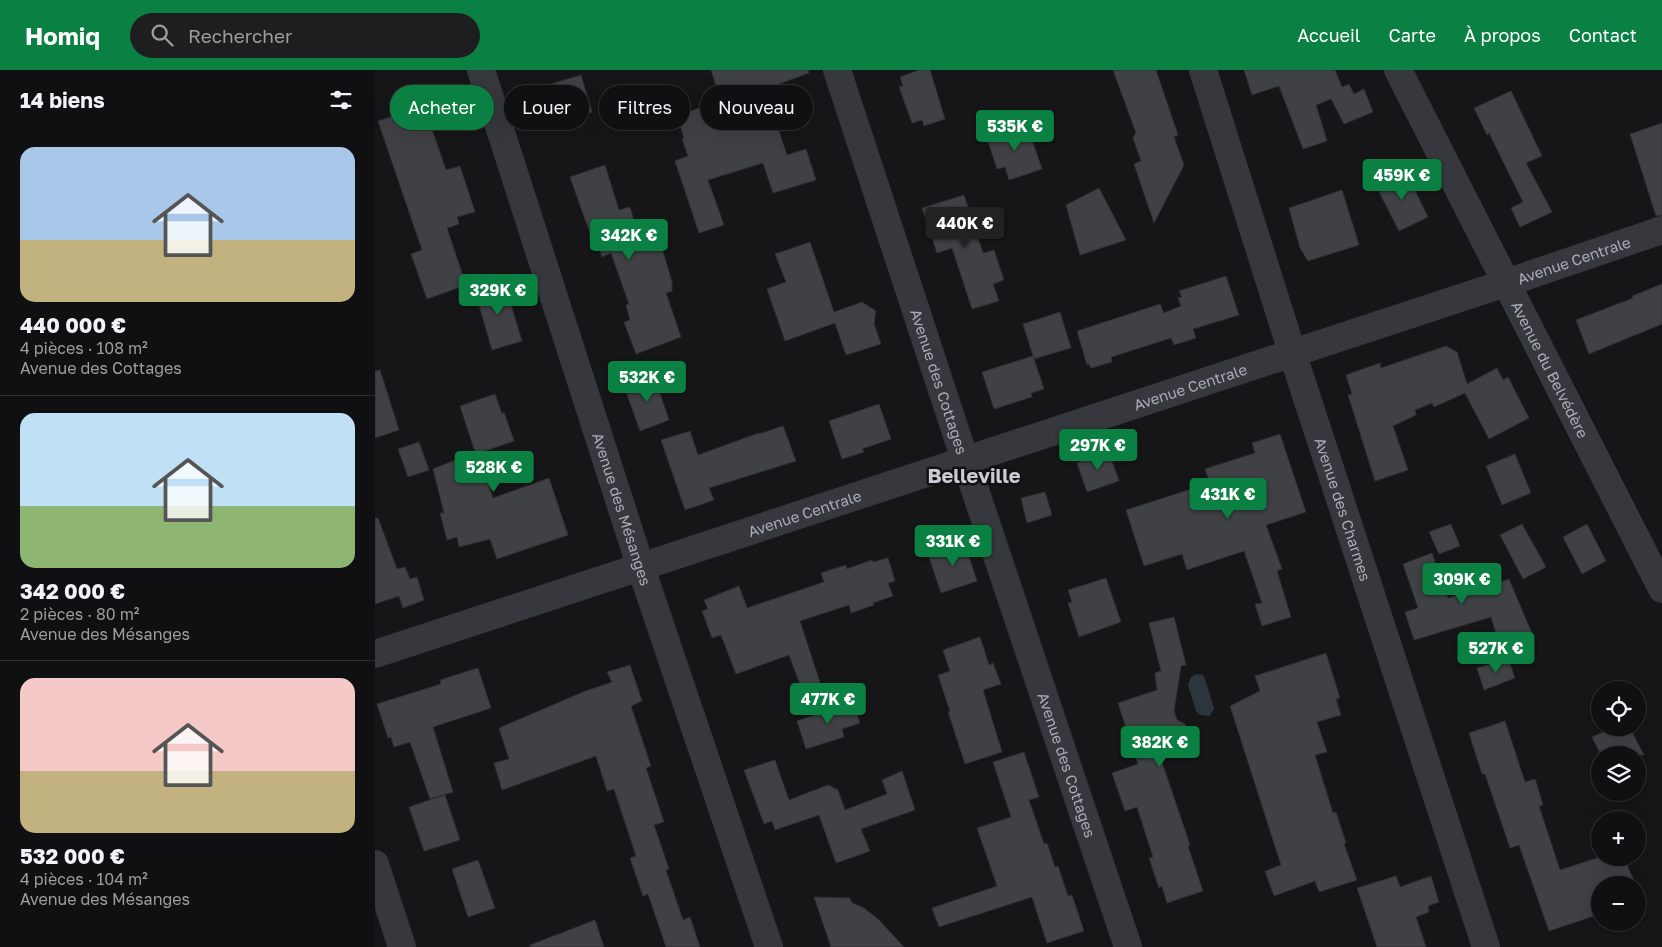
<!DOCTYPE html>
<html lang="fr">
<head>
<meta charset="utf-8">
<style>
  :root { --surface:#101012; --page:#1e1e20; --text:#f1f3f6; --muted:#9c9d9f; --line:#303032; --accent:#0b8043 }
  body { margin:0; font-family:"Golos Text",sans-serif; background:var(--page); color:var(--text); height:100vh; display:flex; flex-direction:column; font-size:19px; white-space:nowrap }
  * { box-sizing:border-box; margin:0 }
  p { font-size:16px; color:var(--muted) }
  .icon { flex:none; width:28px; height:28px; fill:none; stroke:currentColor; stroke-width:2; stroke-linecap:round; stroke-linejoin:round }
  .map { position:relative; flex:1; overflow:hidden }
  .sheet { display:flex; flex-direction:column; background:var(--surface); width:375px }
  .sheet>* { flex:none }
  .hud { position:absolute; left:15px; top:15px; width:475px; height:45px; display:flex; gap:10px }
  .fabs { position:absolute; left:1216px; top:611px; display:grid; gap:10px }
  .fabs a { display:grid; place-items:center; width:55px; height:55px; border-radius:50%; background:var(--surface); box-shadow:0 5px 20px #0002,0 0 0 1px var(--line); font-size:25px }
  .price { position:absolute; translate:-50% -42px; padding:0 11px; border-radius:5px; background:var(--accent); color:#fff; font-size:16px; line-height:32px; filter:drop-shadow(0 1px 2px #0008) }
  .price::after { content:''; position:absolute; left:50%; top:30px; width:15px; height:11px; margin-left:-8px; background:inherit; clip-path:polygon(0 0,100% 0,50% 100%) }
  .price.on { background:#222; color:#fff }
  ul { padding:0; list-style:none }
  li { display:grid; align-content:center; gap:10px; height:265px; padding:0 20px }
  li+li { border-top:1px solid var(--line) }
  li span { display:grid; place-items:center; height:155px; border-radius:15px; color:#555 }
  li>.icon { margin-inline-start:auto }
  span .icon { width:90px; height:90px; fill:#fffc; stroke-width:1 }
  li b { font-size:21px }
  h2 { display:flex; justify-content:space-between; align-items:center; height:60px; padding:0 20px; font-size:21px }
  .pill { padding:0 18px; border-radius:22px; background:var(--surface); box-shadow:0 5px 20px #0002,0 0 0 1px var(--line); font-size:18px; line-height:45px }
  .pill.on { background:var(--accent); color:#fff }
  header { display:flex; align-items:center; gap:30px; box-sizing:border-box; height:70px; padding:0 25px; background:var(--accent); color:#fff }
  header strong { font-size:24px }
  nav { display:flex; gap:28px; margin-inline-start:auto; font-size:18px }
  .search { width:350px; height:45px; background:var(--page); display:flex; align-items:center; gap:12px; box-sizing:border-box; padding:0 18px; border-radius:28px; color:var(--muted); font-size:19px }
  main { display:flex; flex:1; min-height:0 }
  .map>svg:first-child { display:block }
  .water { fill:#2c353c }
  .building { fill:#404145; stroke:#303034 }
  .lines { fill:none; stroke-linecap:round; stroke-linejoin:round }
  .minor { stroke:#37383d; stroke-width:28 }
  .labels { text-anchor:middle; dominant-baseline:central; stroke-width:5; stroke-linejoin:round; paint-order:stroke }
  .street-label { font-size:15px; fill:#a8adb8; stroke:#111113 }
  .district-label { font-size:20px; font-weight:bold; fill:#c9ccd4; stroke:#111113 }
</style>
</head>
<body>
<header>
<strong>Homiq</strong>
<div class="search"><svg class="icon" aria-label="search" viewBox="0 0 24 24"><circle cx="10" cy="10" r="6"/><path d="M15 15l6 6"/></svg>Rechercher</div>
<nav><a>Accueil</a><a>Carte</a><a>À propos</a><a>Contact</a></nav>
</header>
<main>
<section class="sheet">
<h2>14 biens<svg class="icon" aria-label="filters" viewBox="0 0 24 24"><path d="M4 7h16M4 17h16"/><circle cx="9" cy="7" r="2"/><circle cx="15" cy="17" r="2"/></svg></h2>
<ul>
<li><span style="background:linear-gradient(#a9c7e8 60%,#c2b280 0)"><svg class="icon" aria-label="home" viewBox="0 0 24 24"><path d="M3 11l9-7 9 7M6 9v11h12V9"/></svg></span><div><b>440 000 €</b><p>4 pièces · 108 m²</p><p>Avenue des Cottages</p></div></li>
<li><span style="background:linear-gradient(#bfe0f5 60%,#8fb573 0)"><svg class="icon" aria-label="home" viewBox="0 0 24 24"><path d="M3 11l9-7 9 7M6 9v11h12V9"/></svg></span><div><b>342 000 €</b><p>2 pièces · 80 m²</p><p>Avenue des Mésanges</p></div></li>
<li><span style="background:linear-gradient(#f6c9c9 60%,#c2b280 0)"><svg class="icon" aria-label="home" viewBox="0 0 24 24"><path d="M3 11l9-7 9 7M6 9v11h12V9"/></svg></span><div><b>532 000 €</b><p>4 pièces · 104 m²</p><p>Avenue des Mésanges</p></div></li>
</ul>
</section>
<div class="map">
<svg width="1287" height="877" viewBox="0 0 1287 877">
  <rect width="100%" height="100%" fill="#161618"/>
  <polygon class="water" points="821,604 828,605 830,609 839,638 835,646 825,645 821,641 813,615 816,607"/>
  <g class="building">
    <polygon points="336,0 433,0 434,3 390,19 412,85 431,79 441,110 398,123 388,93 333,110 349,155 324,163 300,91 313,86 307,69 309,68 302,46 346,30"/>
    <polygon points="544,0 555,0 570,49 549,56 547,50 537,53 524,17 528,16 525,7"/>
    <polygon points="738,0 781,0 803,65 799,67 809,95 779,153 759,94 766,91 758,68 761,63"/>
    <polygon points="869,0 960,0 967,17 974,14 979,24 989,19 998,42 969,54 956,29 941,35 952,71 928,79 904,16 877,25"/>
    <polygon points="206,5 217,42 183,54 180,45 176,46 166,17"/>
    <polygon points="1136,21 1167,86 1151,93 1177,142 1145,157 1136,138 1148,132 1114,63 1112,65 1099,38"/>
    <polygon points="49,36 71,100 85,96 100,142 82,147 84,154 72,158 91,215 52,229 36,184 47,180 3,51"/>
    <polygon points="1287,53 1287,145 1281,146 1255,64"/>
    <polygon points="652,55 667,99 634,110 630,97 622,99 612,68"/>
    <polygon points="230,95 244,140 255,137 266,174 268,173 270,180 286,175 297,212 297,221 291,223 306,267 261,284 249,252 255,250 251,235 254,234 236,183 227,187 222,173 218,172 195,107"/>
    <polygon points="1031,102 1053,147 1024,161 1001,116"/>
    <polygon points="724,118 751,170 705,185 691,135"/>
    <polygon points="967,120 984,175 933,191 925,178 914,138"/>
    <polygon points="589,125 608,183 619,180 629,210 618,214 624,231 597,239 577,178 562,183 547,138"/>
    <polygon points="435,172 459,242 487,232 501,241 499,254 506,274 471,285 460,253 410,271 392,219 411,212 400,184"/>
    <polygon points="851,206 864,245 818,259 821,268 799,275 796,268 736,287 737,292 716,298 714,294 712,295 702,261 785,234 789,243 806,236 803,228 807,227 804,221"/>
    <polygon points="129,212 147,271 117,280 100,221"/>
    <polygon points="1287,214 1287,254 1214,284 1201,250 1258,228 1257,226"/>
    <polygon points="685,242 696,278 659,289 648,254"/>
    <polygon points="1071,276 1082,282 1092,314 1122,298 1128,310 1133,307 1154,348 1114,369 1090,323 1059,337 1057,333 1040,340 1041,345 1018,356 1033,400 1000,411 973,325 977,324 971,305 1005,293 1006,298"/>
    <polygon points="658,286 669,319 656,323 657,327 619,339 607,302"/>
    <polygon points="5,300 24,360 0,368 0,301"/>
    <polygon points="279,306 294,350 265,361 249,316"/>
    <polygon points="120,324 127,344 129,342 139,371 104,383 118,428 174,408 193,465 122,489 115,469 84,477 82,467 72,470 65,443 69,443 58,399 100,382 85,336"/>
    <polygon points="504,334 516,369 487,379 489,382 467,389 454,351"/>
    <polygon points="408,356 421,391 334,418 339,430 310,440 286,370 315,361 323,385 384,363 384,364"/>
    <polygon points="905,364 931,442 891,455 907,499 902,501 916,547 887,556 880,534 887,533 869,481 812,500 807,484 769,496 751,440 835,413 830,399 880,383 877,373"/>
    <polygon points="44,372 54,400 33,407 23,379"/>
    <polygon points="733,380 744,411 712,422 702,393"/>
    <polygon points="1140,384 1156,423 1127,435 1111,396"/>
    <polygon points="670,422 677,445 652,453 646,428"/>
    <polygon points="0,448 3,448 22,499 30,497 35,509 42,507 49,530 28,538 24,526 0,534"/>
    <polygon points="1076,454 1085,476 1064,484 1054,462"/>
    <polygon points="1147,454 1171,497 1148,509 1125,465"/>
    <polygon points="1212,454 1231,491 1207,504 1188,467"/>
    <polygon points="589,471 602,511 566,523 553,484"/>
    <polygon points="1057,483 1073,528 1134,509 1158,566 1125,576 1116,547 1039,570 1030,542 1043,538 1028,494"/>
    <polygon points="513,488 520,511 513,513 518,526 498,533 499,535 476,543 474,535 425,551 449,625 431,631 414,585 361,604 346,565 337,568 327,541 333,539 329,530 364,516 372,538 449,512 446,503 471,495 472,499 497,490 498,492"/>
    <polygon points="731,508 746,552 704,567 693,533 697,532 693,520"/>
    <polygon points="799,547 811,595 806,596 799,641 802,650 810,654 817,676 785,686 815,775 813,776 828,821 792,833 787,816 784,818 774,788 778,787 762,737 750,741 737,703 763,694 743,633 782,620 780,603 786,601 774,553"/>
    <polygon points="605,567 614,595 618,593 626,614 608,620 627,682 590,694 573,642 575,641 563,605 575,601 568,580"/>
    <polygon points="951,583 965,628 961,629 966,645 942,652 952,682 940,685 958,743 961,742 971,773 969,774 982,810 944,822 940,811 899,826 890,801 906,795 855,636 885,621 880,606"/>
    <polygon points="1133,588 1140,608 1109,620 1102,598"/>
    <polygon points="255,595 267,631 256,636 276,696 271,698 289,752 279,755 294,799 291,800 308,850 315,847 325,877 291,877 273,824 268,826 255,788 261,786 239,719 232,721 221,686 127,720 119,693 134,689 124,658 208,622 237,612 232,602"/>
    <polygon points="103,598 116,638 58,657 78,722 55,729 35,672 19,677 16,667 13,668 2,634 66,614 65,610"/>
    <polygon points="478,632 485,653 467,659 469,667 431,679 422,651"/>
    <polygon points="1130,651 1150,712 1160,709 1168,735 1164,736 1185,800 1225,787 1249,788 1261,815 1225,815 1225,844 1174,861 1144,775 1135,778 1110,704 1107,704 1094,663"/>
    <polygon points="1238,658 1255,658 1269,685 1226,685 1217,667"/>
    <polygon points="649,682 664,727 654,730 669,774 672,773 680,797 683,796 693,826 697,825 709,861 672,873 657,827 564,857 557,838 622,816 602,758 636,747 618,692"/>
    <polygon points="400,690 414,730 453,715 463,720 470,740 512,724 507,710 527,701 540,740 486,759 495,781 461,793 444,745 400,760 397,751 389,754 369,700"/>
    <polygon points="70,725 85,770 49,781 34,737"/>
    <polygon points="103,790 120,838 93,847 77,799"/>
    <polygon points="1021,806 1025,817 1056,806 1064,832 1053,836 1054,842 1041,847 1051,877 1002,877 982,818"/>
    <polygon points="439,827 475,828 477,833 489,838 504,850 529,877 456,877"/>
    <polygon points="220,850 229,877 155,877 155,875"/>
  </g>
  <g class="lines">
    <g class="minor">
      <path id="s1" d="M106,0L266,498L394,877"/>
      <path id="s2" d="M462,0L590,390L753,877"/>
      <path id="s3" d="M828,0L917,282L1111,877"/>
      <path id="s4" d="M1023,0L1287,519"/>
      <path id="s5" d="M0,584L1131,213L1287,160"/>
      <polyline points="0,794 27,877"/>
    </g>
  </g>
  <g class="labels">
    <g class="street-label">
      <text stroke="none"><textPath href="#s5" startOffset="1262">Avenue Centrale</textPath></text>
      <text stroke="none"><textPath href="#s4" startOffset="336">Avenue du Belvédère</textPath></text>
      <text stroke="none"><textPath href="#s2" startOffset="328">Avenue des Cottages</textPath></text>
      <text stroke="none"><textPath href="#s5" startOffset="858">Avenue Centrale</textPath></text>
      <text stroke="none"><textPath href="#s1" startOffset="461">Avenue des Mésanges</textPath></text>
      <text stroke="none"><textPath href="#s3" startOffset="461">Avenue des Charmes</textPath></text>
      <text stroke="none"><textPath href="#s5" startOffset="452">Avenue Centrale</textPath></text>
      <text stroke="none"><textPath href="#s2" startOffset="732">Avenue des Cottages</textPath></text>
    </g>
    <g class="district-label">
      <text x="599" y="405">Belleville</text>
    </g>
  </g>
</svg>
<div class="fabs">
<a><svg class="icon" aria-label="locate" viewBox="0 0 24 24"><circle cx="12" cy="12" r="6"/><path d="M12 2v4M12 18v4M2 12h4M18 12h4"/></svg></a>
<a><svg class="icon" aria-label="layers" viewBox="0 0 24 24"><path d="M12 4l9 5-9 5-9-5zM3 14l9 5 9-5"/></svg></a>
<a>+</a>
<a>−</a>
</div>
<b class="price" style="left:640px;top:82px">535K €</b>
<b class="price" style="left:1027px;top:131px">459K €</b>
<b class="price on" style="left:590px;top:179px">440K €</b>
<b class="price" style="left:254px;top:191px">342K €</b>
<b class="price" style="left:123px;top:246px">329K €</b>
<b class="price" style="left:272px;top:333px">532K €</b>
<b class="price" style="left:723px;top:401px">297K €</b>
<b class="price" style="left:119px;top:423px">528K €</b>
<b class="price" style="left:853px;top:450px">431K €</b>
<b class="price" style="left:578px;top:497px">331K €</b>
<b class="price" style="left:1087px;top:535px">309K €</b>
<b class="price" style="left:1121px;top:604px">527K €</b>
<b class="price" style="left:453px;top:655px">477K €</b>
<b class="price" style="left:785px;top:698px">382K €</b>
<div class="hud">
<a class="pill on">Acheter</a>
<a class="pill">Louer</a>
<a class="pill">Filtres</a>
<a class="pill">Nouveau</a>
</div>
</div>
</main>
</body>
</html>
